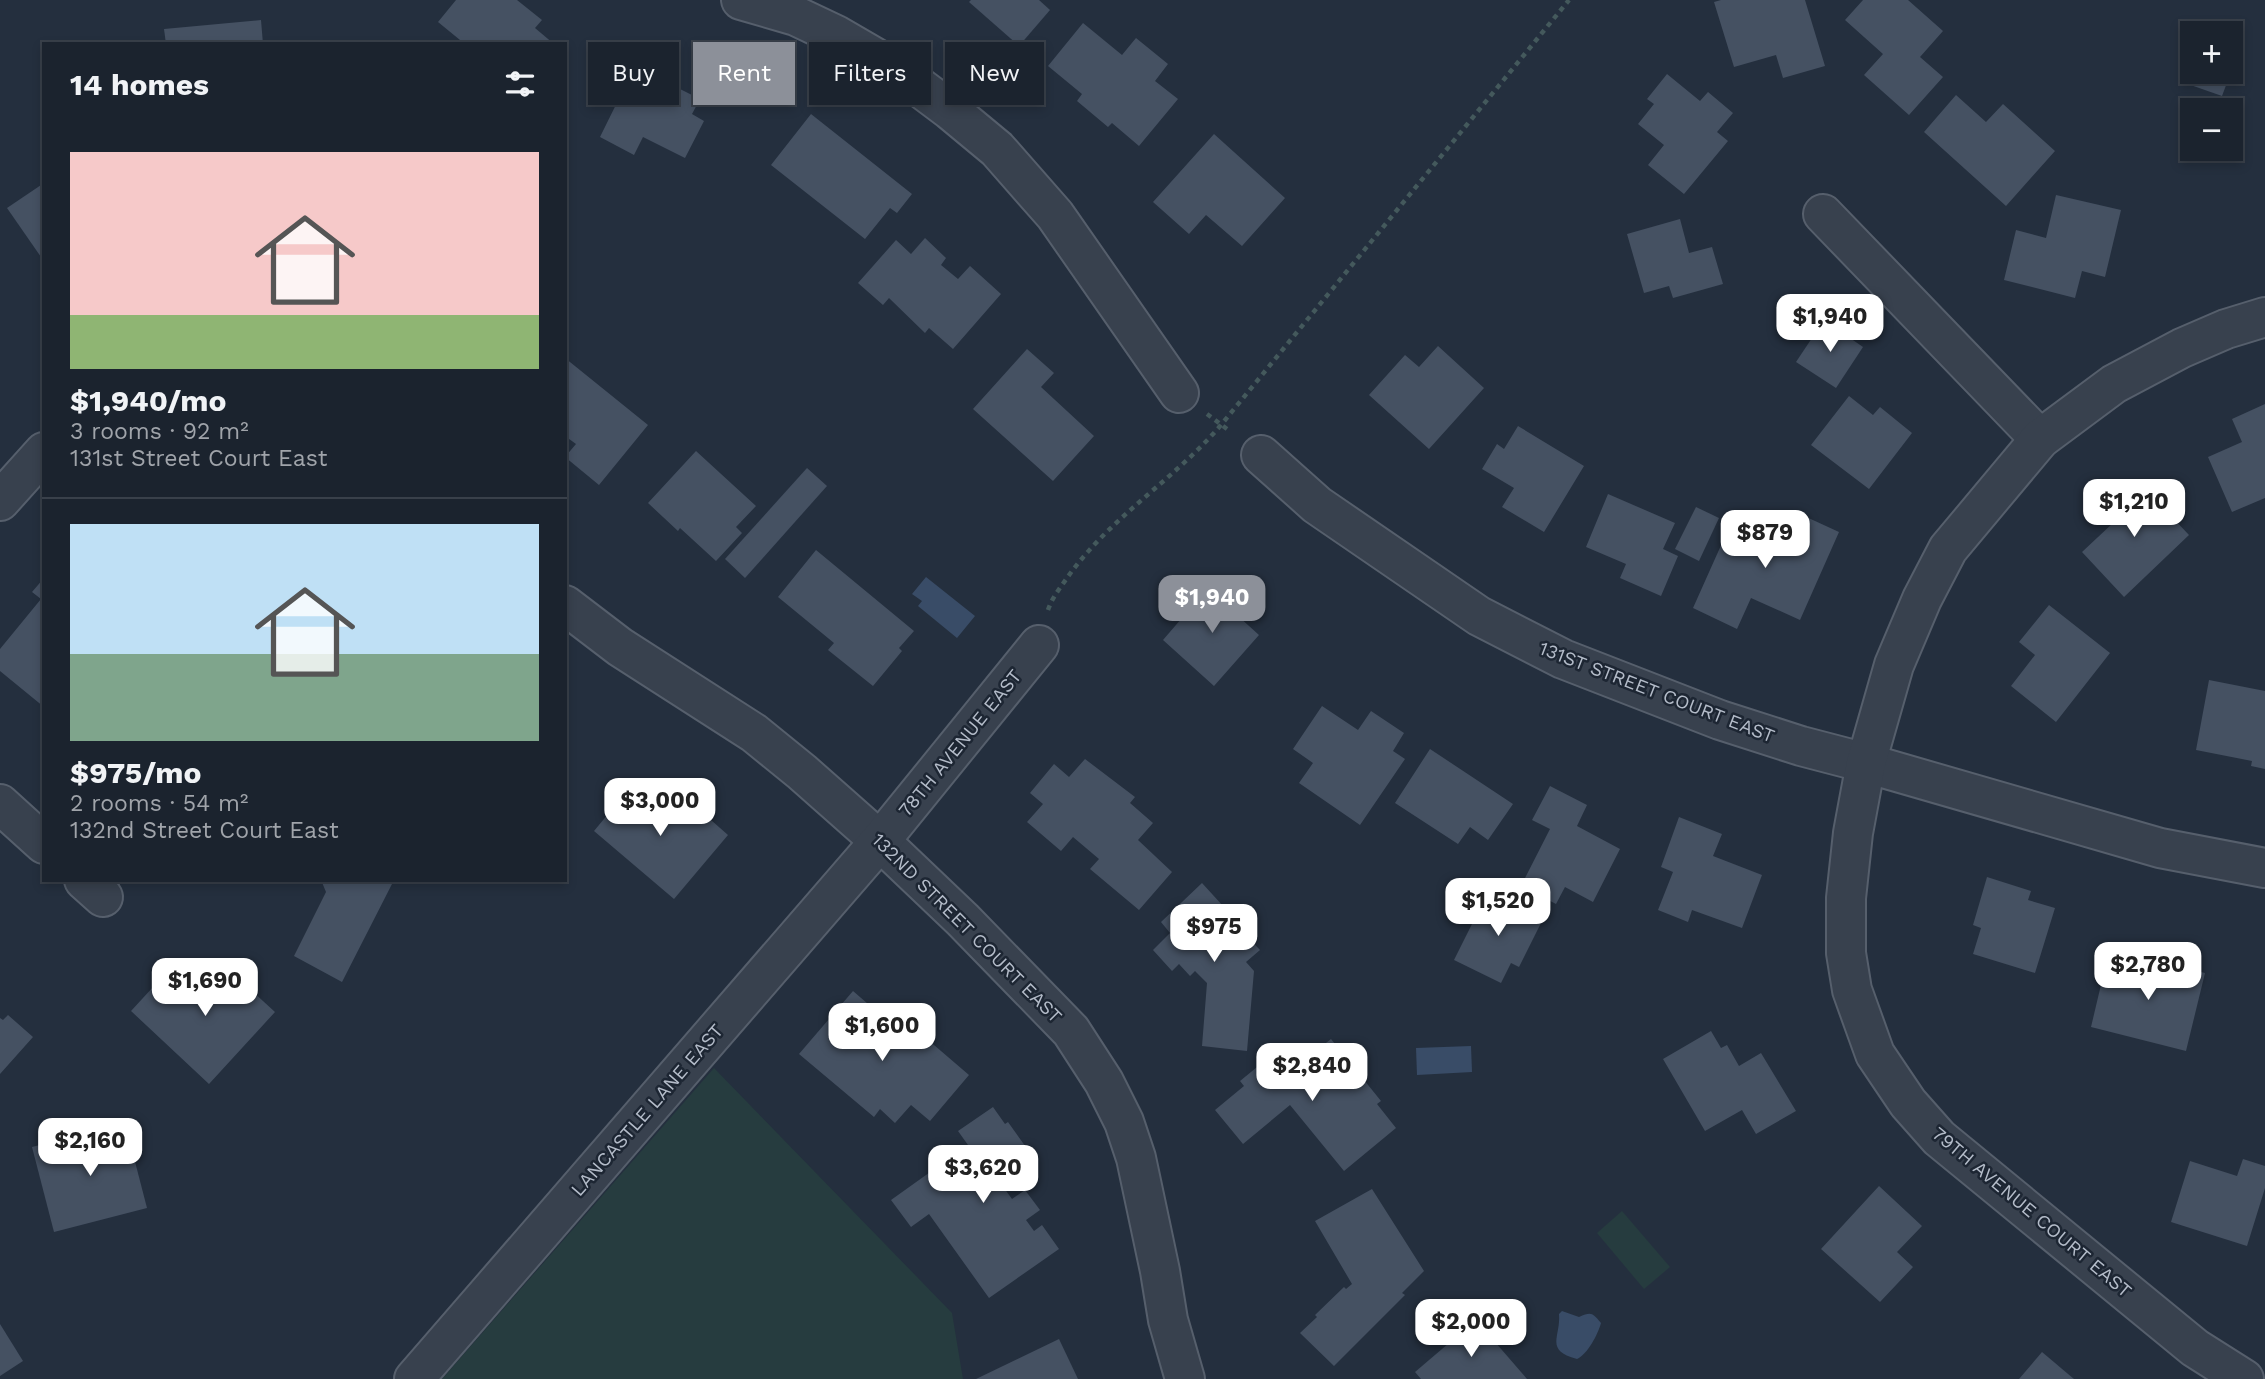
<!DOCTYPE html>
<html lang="en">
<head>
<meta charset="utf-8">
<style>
  :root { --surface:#1b232e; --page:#242b36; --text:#f1f3f6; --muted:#a0a4aa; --line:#39404a; --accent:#8c9099 }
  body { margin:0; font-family:"Work Sans",sans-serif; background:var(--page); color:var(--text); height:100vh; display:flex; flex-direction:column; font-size:26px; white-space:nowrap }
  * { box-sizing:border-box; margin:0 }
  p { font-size:23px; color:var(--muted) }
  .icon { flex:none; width:38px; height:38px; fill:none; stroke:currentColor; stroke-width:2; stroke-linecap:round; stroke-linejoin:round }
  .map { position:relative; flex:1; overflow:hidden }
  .sheet { position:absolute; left:42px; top:42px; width:525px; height:840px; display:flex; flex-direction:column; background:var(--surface); border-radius:0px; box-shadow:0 4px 10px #0003,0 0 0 2px var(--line) }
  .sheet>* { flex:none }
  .banner { position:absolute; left:588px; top:42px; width:665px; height:63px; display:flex; gap:14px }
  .buttons { position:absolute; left:2180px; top:21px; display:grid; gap:14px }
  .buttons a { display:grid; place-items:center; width:63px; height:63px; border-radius:0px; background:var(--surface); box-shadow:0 4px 10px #0003,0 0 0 2px var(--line); font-size:35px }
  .price { position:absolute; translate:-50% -60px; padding:0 16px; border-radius:14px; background:#fff; color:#222; font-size:23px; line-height:46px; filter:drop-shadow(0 2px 4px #0008) }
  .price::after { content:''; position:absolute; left:50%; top:42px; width:21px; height:16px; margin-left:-10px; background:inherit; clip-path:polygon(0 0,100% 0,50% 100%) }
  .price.active { background:var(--accent); color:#fff }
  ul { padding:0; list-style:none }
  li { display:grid; align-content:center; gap:14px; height:371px; padding:0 28px }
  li+li { border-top:2px solid var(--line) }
  li span { display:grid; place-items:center; height:217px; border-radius:0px; color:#555 }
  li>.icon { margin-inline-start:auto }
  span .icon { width:126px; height:126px; fill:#fffc; stroke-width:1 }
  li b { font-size:30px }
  h2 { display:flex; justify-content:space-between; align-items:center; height:84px; padding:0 28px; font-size:30px }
  .tag { padding:0 24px; border-radius:0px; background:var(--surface); box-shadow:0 4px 10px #0003,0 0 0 2px var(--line); font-size:24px; line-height:63px }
  .tag.active { background:var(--accent); color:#fff }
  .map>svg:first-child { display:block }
  .green { fill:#263c3f }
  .water { fill:#394c67 }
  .building { fill:#455162 }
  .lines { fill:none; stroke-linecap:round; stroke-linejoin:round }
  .minor-casing { stroke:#565f6c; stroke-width:42 }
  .path { stroke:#44595c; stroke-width:4.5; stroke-dasharray:5 5; stroke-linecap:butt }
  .minor { stroke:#38414e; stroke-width:38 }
  .labels { text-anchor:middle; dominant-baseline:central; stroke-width:5; stroke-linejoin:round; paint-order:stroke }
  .street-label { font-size:19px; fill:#b4bcc9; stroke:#1d2633 }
</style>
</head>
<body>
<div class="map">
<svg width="2265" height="1379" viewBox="0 0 2265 1379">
  <rect width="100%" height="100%" fill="#242f3e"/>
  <g class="green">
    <polygon points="714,1068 952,1313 963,1379 442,1379"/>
    <polygon points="1622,1211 1670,1267 1644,1289 1597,1233"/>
  </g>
  <g class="water">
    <polygon points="926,577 975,616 957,638 918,606 922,601 912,594"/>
    <polygon points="1471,1046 1472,1072 1417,1075 1416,1048"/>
    <path d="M1562,1311L1579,1317C1591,1312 1592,1312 1601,1323C1598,1334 1588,1354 1577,1359C1544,1350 1561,1337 1559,1314Z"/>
  </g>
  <g class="building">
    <polygon points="456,0 517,0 542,20 535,28 554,44 457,44 460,40 438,22"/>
    <polygon points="971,0 1039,0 1050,10 1019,46 969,2"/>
    <polygon points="1721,0 1805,0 1825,66 1783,78 1776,55 1734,67 1714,2"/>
    <polygon points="1863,0 1908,0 1943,31 1920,57 1943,77 1909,115 1864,75 1883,54 1845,20"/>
    <polygon points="261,20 263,44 166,44 164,29"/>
    <polygon points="1083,23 1122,55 1136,38 1168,64 1155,81 1178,99 1139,146 1112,123 1108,127 1077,101 1082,94 1048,66"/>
    <polygon points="2231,37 2241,41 2232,69 2231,69"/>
    <polygon points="2192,52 2193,72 2231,72 2222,96 2182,82"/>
    <polygon points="639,58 676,77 672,85 700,99 692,114 704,121 685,158 643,137 634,155 600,137"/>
    <polygon points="1667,74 1700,101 1708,92 1733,113 1717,132 1728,141 1684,194 1648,165 1664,145 1638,124 1654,104 1647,99"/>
    <polygon points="1956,95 1986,122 2003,104 2055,151 2006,206 1924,132"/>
    <polygon points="811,114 912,194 897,213 890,208 865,239 771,165"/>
    <polygon points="1214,134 1285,198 1242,246 1206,215 1189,234 1153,202"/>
    <polygon points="44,183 44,255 41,257 7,208"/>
    <polygon points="2056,195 2121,210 2105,277 2082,271 2075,298 2004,280 2016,230 2046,238"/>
    <polygon points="1680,219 1689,253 1712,247 1723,284 1673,298 1669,286 1644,293 1627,234"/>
    <polygon points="925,238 946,258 941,265 958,279 970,266 1001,294 953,349 929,328 925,333 889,298 883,305 858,283 896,240 911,254"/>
    <polygon points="1824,320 1863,347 1836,388 1796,362"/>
    <polygon points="1438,346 1484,388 1429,449 1369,395 1405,355 1419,367"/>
    <polygon points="1027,349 1054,373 1041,387 1094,436 1053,481 973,409"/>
    <polygon points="565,358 648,425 599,485 565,457 576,444 565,436"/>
    <polygon points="1849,396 1873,415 1880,407 1912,433 1869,489 1811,445"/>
    <polygon points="2265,404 2265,498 2232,512 2208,457 2242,442 2232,419"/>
    <polygon points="1518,426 1584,466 1544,532 1502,507 1514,488 1482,469 1497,444 1504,449"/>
    <polygon points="696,451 756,506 736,527 742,533 716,561 680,528 678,531 648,503"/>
    <polygon points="807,468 827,486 745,578 725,559"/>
    <polygon points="2137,480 2189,535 2124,597 2082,552 2113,523 2103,512"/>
    <polygon points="1608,494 1675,523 1663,549 1678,556 1661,596 1620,578 1626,564 1586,547"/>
    <polygon points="1696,507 1719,518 1699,561 1675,549"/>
    <polygon points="1735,514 1792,539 1802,515 1839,532 1800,620 1751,598 1737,629 1693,608"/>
    <polygon points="816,550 914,631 899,648 902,651 873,686 828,650 834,643 778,597"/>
    <polygon points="44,578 44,707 0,671 0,649 41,599 32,592"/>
    <polygon points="1213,582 1244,610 1238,616 1259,635 1214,686 1163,640"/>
    <polygon points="2049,605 2110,653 2056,722 2011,686 2035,655 2019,642"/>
    <polygon points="2209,680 2265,691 2265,769 2251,766 2252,761 2196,750"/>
    <polygon points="1322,706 1358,730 1371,711 1404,733 1393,751 1405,759 1360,825 1299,783 1313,763 1293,749"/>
    <polygon points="1430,749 1513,804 1488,840 1470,827 1458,844 1395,803"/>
    <polygon points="1085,759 1135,797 1130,803 1153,823 1138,840 1172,872 1139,910 1090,869 1099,859 1073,837 1061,851 1027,822 1043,804 1030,793 1054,764 1069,777"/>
    <polygon points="638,778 685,818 695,806 728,835 674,899 594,831"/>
    <polygon points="1550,786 1587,805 1577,826 1620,849 1593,902 1565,887 1556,904 1521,886 1550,829 1532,820"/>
    <polygon points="1679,817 1722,834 1713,856 1762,875 1742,928 1692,910 1688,922 1658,910 1673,872 1661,867"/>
    <polygon points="1987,877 2031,891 2028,900 2055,908 2035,973 1973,954 1981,928 1973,925"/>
    <polygon points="321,880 385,880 392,884 342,982 294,956 326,892"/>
    <polygon points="1202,883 1223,906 1244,908 1242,931 1260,950 1246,962 1254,971 1247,1051 1202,1046 1207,983 1195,971 1190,976 1179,964 1172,971 1153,950 1170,933 1161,922"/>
    <polygon points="1488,892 1543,919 1519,967 1511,963 1501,983 1454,960"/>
    <polygon points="2109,951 2144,959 2140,973 2159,977 2162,962 2205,973 2186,1051 2091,1027"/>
    <polygon points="216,958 275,1012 209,1084 131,1011 165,974 184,993"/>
    <polygon points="853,991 912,1042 920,1033 969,1075 930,1121 911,1105 895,1123 880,1109 874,1117 799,1054"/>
    <polygon points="8,1015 33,1037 0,1074 0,1018 3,1020"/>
    <polygon points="1711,1031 1721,1048 1727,1045 1739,1066 1761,1053 1796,1111 1756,1134 1742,1110 1705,1131 1663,1059"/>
    <polygon points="1331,1039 1381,1101 1377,1104 1396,1128 1344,1171 1290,1105 1243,1144 1215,1110 1244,1086 1240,1081 1273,1054 1288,1073"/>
    <polygon points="993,1107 1005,1124 1008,1122 1038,1164 1004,1188 1012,1199 1025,1190 1040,1210 1026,1220 1034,1231 1042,1225 1059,1249 989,1298 929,1214 911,1227 891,1200 968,1145 958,1131"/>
    <polygon points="125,1123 147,1208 54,1232 32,1147"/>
    <polygon points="2243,1159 2265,1166 2265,1188 2247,1246 2171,1222 2190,1161 2237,1176"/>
    <polygon points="1879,1186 1922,1226 1897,1252 1913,1267 1880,1302 1821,1249"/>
    <polygon points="1372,1189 1424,1271 1402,1293 1405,1295 1334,1366 1300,1333 1317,1317 1315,1315 1344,1287 1346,1289 1352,1284 1315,1221"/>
    <polygon points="1476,1320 1527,1379 1421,1379 1415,1372"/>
    <polygon points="0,1324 23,1361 0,1376"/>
    <polygon points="1059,1339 1078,1379 976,1379"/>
    <polygon points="2042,1352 2074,1379 2019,1379"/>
  </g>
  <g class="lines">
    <g class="minor-casing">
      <g id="minor">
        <polyline points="741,0 796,16 836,35 898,71 950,110 997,149 1055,215 1179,393"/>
        <polyline points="1823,214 2040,439"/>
        <polyline points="1261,455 1317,505 1479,616 1563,659 1720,720 1801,746 1866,763 2160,848 2265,868"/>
        <polyline points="0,501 44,452"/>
        <polyline points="565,605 620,647 754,733 802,772 880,841 963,920 1071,1031 1104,1082 1124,1122 1136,1158 1160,1271 1168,1320 1185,1379"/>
        <polyline points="0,804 44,844"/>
        <polyline points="84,880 103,897"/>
        <polyline points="414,1379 880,841 1039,645"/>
        <polyline points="2244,1379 2195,1348 1939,1138 1908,1103 1875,1054 1852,990 1846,953 1846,898 1853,833 1866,763 1894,665 1922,599 1948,549 2040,439 2114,384 2182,348 2226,329 2265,317"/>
      </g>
    </g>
    <g class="path">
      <polyline points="1207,414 1231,432"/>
      <path d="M1048,610C1052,598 1060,588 1067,578C1109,518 1174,480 1221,425L1569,0"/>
    </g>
    <use href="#minor" class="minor"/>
  </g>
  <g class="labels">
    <g class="street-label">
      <text transform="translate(1657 692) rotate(21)">131ST STREET COURT EAST</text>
      <text transform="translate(960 743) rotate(-51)">78TH AVENUE EAST</text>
      <text transform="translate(967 928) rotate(45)">132ND STREET COURT EAST</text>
      <text transform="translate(647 1110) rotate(-49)">LANCASTLE LANE EAST</text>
      <text transform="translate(2032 1212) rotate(40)">79TH AVENUE COURT EAST</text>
    </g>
  </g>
</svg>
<div class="buttons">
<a>+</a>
<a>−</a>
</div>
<b class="price" style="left:1830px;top:354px">$1,940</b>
<b class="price" style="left:2134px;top:539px">$1,210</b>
<b class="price" style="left:1765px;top:570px">$879</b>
<b class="price active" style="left:1212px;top:635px">$1,940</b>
<b class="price" style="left:660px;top:838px">$3,000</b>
<b class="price" style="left:1498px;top:938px">$1,520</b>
<b class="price" style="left:1214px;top:964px">$975</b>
<b class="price" style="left:2148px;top:1002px">$2,780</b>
<b class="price" style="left:205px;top:1018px">$1,690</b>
<b class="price" style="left:882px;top:1063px">$1,600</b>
<b class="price" style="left:1312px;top:1103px">$2,840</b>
<b class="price" style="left:90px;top:1178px">$2,160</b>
<b class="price" style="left:983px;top:1205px">$3,620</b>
<b class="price" style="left:1471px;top:1359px">$2,000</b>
<div class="banner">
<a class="tag">Buy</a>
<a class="tag active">Rent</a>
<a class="tag">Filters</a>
<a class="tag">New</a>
</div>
<section class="sheet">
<h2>14 homes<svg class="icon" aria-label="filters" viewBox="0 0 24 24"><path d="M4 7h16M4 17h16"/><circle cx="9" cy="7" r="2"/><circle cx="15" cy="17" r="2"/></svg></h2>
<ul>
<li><span style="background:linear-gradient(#f6c9c9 75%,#8fb573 0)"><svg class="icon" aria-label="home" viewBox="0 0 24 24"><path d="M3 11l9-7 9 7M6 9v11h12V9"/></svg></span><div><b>$1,940/mo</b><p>3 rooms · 92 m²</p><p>131st Street Court East</p></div></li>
<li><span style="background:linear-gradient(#bfe0f5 60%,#7fa58c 0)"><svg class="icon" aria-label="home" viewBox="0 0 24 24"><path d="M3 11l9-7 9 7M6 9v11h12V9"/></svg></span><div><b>$975/mo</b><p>2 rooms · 54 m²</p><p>132nd Street Court East</p></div></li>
</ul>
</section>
</div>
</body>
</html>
